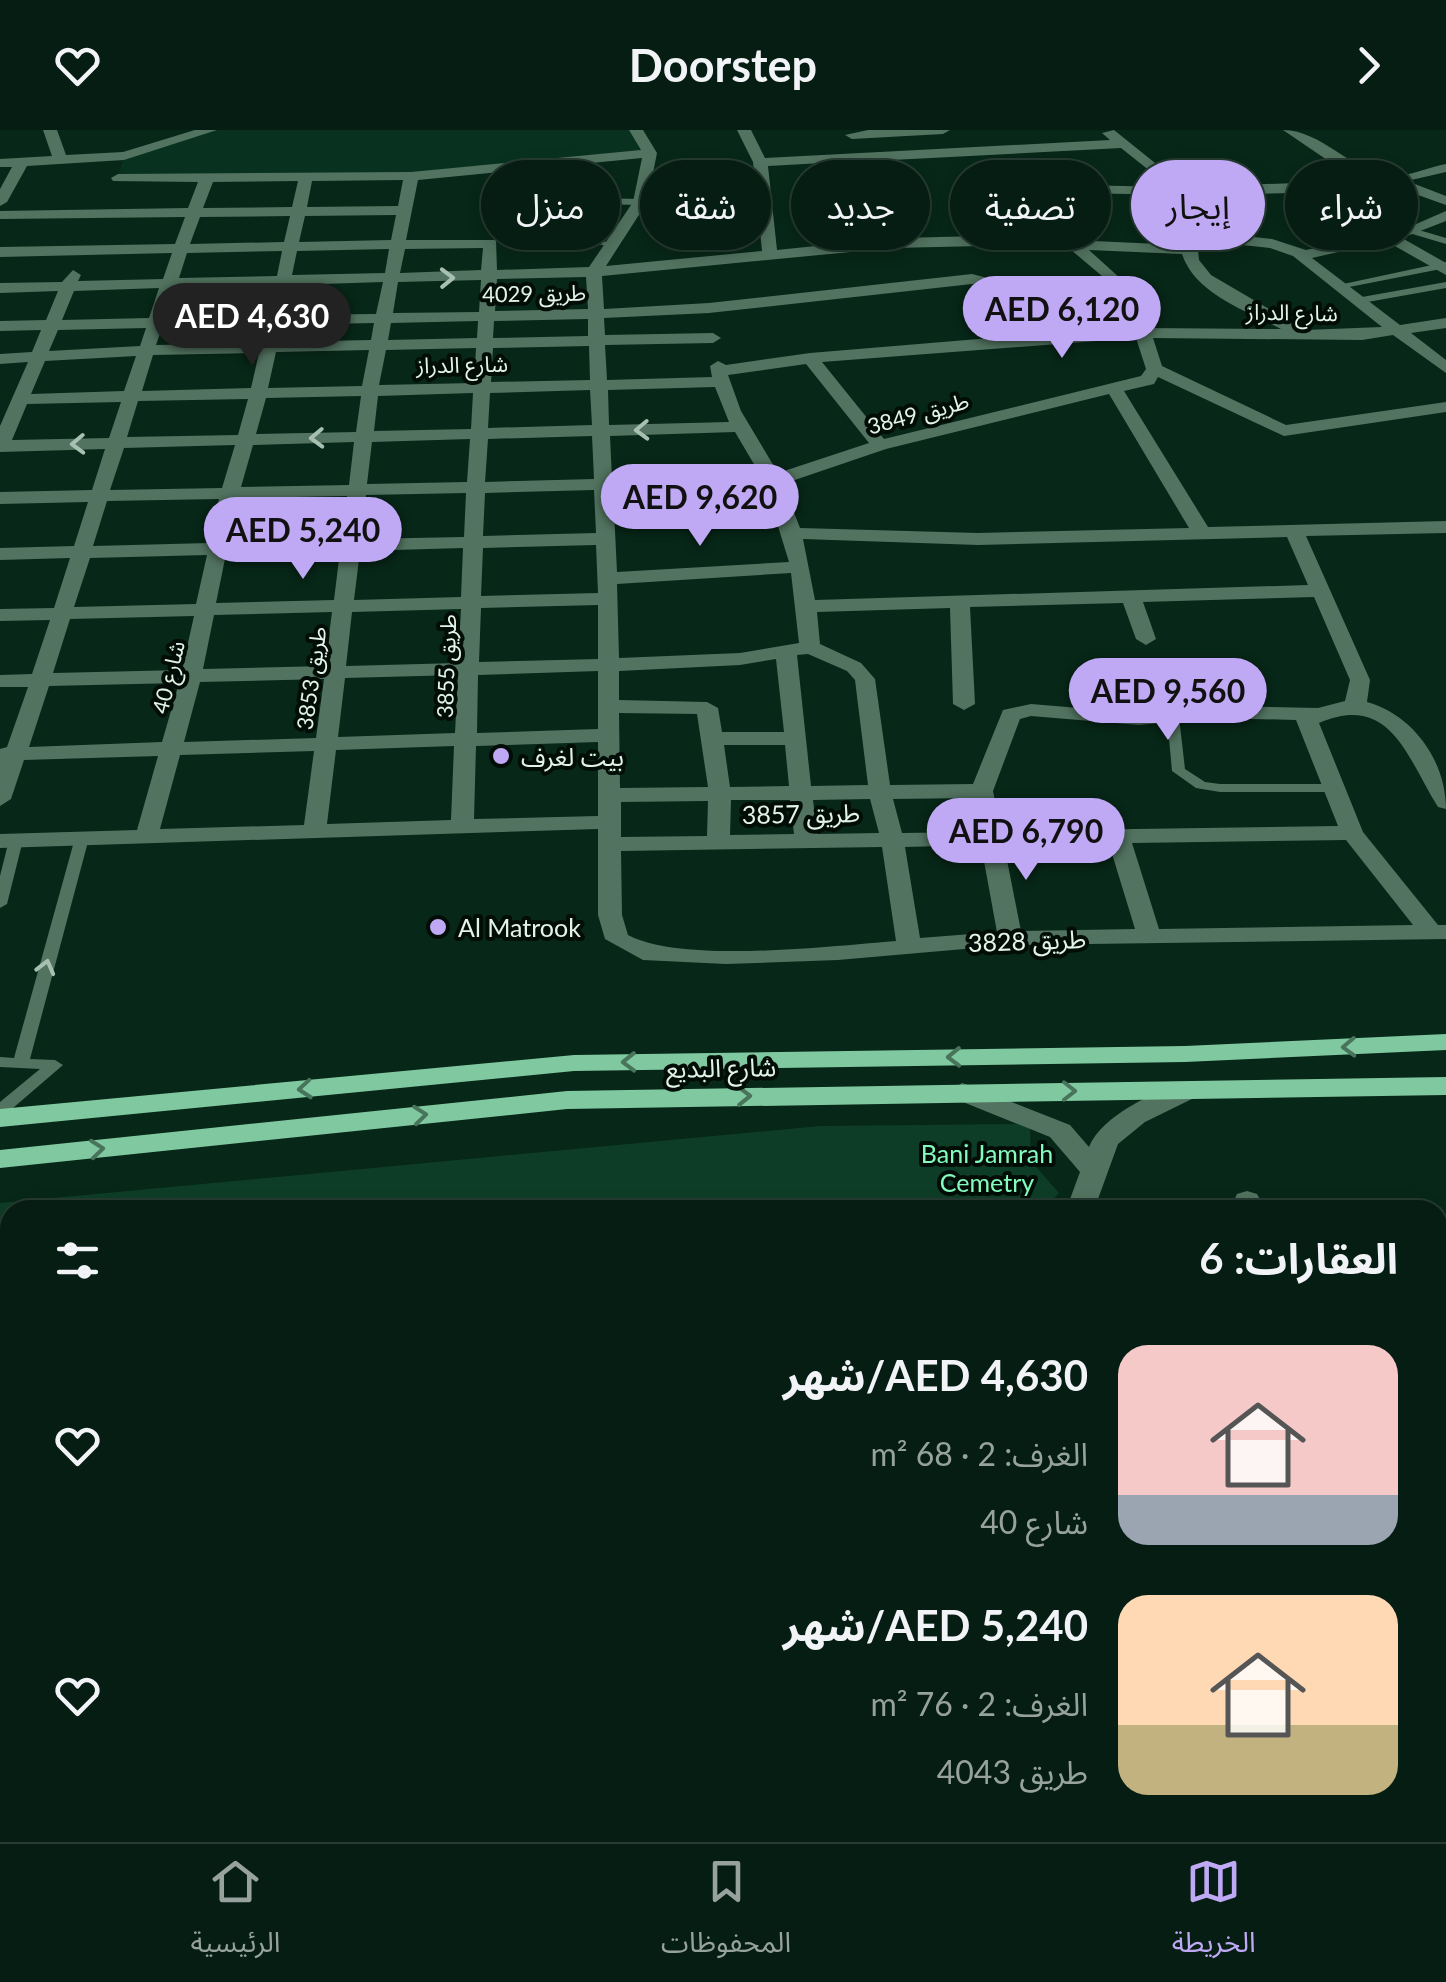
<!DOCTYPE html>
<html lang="ar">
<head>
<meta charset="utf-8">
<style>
  :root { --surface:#051d12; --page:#132a20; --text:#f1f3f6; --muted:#97a29f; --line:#263b32; --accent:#bfa9f4 }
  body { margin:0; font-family:Lato,"Noto Sans Arabic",sans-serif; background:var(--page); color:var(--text); direction:rtl; height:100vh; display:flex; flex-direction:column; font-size:38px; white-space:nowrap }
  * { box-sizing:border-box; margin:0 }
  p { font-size:32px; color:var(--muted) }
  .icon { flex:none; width:55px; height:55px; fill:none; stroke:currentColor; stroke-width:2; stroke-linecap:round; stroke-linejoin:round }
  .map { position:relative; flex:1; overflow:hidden; direction:ltr }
  .sheet { position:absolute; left:0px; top:1070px; width:1448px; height:642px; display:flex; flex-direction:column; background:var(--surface); border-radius:30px 30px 0 0; box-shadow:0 5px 15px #0003,0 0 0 2px var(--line); direction:rtl }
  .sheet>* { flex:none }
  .banner { position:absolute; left:30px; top:30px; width:1388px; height:90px; direction:rtl; display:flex; gap:20px }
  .price { position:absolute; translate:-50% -85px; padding:0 22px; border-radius:35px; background:var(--accent); color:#111; font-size:32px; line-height:65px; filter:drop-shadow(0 2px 5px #0008) }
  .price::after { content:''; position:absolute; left:50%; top:60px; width:30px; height:22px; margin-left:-15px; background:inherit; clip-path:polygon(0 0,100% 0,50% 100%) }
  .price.selected { background:#222; color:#fff }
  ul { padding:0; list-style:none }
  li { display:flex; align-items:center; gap:30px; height:250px; padding:0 50px }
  li span { display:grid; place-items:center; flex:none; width:280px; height:200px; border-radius:30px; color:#555 }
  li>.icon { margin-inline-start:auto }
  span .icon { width:120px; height:120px; fill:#fffc; stroke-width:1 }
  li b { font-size:42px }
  h2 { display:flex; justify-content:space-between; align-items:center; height:120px; padding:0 50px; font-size:42px }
  .chip { padding:0 35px; border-radius:45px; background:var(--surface); box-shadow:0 5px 15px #0003,0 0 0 2px var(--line); font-size:35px; line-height:90px }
  .chip.selected { background:var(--accent); color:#111 }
  header { display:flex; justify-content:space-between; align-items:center; height:130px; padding:0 50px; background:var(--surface); font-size:45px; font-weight:700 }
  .dock { display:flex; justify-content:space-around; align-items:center; height:140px; border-top:2px solid var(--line); background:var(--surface); font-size:28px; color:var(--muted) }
  .dock a { display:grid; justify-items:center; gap:5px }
  .dock .selected { color:var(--accent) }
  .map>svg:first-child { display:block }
  .built { fill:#08321f }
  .green { fill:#0e3d27 }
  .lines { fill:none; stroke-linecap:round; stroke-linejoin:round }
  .lane { fill:#527360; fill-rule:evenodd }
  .street { fill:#527360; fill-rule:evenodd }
  .primary { fill:#80c8a0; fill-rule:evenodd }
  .oneway { stroke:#a8c0b2 }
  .oneway2 { stroke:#48745b }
  .poi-dot { fill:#bfa9f4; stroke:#030d07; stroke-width:4 }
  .labels { text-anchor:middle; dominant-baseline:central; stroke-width:8; stroke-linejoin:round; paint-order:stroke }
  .far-street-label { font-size:22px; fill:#e2f4e8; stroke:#030d07 }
  .poi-label { font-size:25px; fill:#e2f4e8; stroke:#030d07; text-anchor:start }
  .street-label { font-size:25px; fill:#e2f4e8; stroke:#030d07 }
  .park-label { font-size:25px; fill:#84fbbd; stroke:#030d07 }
</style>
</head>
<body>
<header><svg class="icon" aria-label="forward" viewBox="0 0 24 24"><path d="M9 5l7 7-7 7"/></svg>Doorstep<svg class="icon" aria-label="heart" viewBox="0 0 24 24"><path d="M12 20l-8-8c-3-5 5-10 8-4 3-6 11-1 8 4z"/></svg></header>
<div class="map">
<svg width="1446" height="1712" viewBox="0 0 1446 1712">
  <rect width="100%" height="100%" fill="#072718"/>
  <polygon class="built" points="210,0 636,0 650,23 471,43 118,48 124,26"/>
  <g class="green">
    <polygon points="1030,994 1031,1031 1059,1063 1043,1080 10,1080 10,1547 0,1540 0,1073 820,996"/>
    <polygon points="220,1703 414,1703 397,1712 236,1712"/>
  </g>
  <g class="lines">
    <g class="lane">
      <polygon points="594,68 640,69 644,72 640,75 595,74 579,80 588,107 614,114 614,118 579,109 570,79"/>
      <polygon points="1412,98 1446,108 1446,114 1409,103 1407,101"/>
      <polygon points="1446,132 1446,138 1339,159 1334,156"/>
      <polygon points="1446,152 1446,158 1362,173 1357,170 1362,167"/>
      <polygon points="1173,583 1179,587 1185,639 1205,652 1220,654 1332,654 1339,658 1332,662 1220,662 1196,658 1172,641 1167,587"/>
      <polygon points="82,704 89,708 30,929 55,930 63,935 6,984 0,985 0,972 40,939 0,937 0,927 14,928 75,708"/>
      <polygon points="16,706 23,710 7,774 0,778 0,746 9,710"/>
      <polygon points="23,1702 59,1702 56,1709 48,1712 14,1712 17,1705"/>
    </g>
    <g class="street">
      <polygon points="43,0 57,0 66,25 123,22 195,0 217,0 124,30 27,36 7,72 0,76 0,59 12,37 0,37 0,29 52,26"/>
      <path d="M629,0H643L657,23L648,68L757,72L753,32L737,0H751L765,28L1110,10L1102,3L1114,0L1185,57L1376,50L1333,34L1283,0C1322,0 1351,42 1392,46C1407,47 1430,37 1446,34V42L1407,51L1446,66V75L1390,55L1292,63L1192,65L1199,84L1198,101L1272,109L1306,120L1407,98L1446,81V91L1402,108L1446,133V145L1386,111L1312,128L1400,195L1446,188V198L1411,203L1446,230V243L1393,205L1362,210L1153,208L1162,236L1286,295L1446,272V282L1284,306L1158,247L1154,254L1124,261L1208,397L1446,391V403L1306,406L1370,550L1367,572C1414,585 1446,632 1446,679L1438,677C1407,628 1391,562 1319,593L1363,702L1438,795H1446V809L1010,815L838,830L726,834L643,830L605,809L598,785V699L0,718V704L137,700L158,626L24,630L11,669L0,676V619L7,617L28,557H0V545L32,544L50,490L0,491V479L54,478L70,428L0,430V418L74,416L88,372L0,374V362L92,360L105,319L0,322V296L28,232L0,234V224L32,222L41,200L0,201V191L46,190L58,161L0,163V153L62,152L73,140L81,145L78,151L163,149L172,123L0,127V117L175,114L185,87L0,89V81L188,78L198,52L113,51L111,48L118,44L411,42L641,20ZM1121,18L1170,57L1029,54L1022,58L1029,62L1177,65L1184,84L1181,115L982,106L899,108L892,30ZM642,28L633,72L589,137L497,140L496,110H406L418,50ZM878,30L884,109L777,120L768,36ZM403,50L398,76L307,77L312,51ZM298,51L292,77L203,78L213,52ZM644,77L758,81L762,121L606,136ZM396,85L391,110L299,112L305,86ZM290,86L284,112L190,114L200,87ZM1197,110L1270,118L1293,126L1382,197L1305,200L1211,145L1199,130ZM982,116L1070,119L1115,157L1123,152L1121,149L1089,120L1182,124C1195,164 1247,181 1281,199L1143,198L1044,204L1003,152L972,144L709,173L604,179L602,146L892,118ZM483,118L481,140L400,143L405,119ZM389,119L385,143L292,145L297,121ZM282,121L277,146L179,148L187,123ZM586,147L588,179L495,181L497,149ZM481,150L479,182L393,183L398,152ZM383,152L376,184L284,185L290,155ZM972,154L991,158L1028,205L810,223L726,235L718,231L710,236L712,247L607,250L605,215L713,213L721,208L713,203L605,205L604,188L709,183ZM274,155L268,186L165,188L175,158ZM159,158L149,188L62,190L74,161ZM588,189V206L493,208L494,191ZM478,191L477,208L388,210L391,193ZM374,193L371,210L278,212L282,195ZM265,196L262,213L156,215L162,198ZM146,198L140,216L49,221L58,200ZM1136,208L1146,239L1141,246L884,309L822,232ZM589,216L590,250L491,252L493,218ZM476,218L474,253L379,255L386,220ZM369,220L362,256L268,258L276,222ZM259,223L251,258L142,261L153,225ZM136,226L124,261L31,264L45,231ZM806,234L869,313L778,343L741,281L728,245ZM715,257L729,292L609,295L608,260ZM590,260L592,295L488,298L490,263ZM473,263L471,299L374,301L378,266ZM1109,264L1189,398L978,403L800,398L783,354L886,319ZM361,266L356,302L256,304L266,268ZM248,269L238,305L127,307L138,271ZM121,272L109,308L12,310L27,274ZM735,302L761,346L612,349L610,306ZM592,306L594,349L485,352L488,309ZM470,309L467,352L367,354L372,312ZM354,312L349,355L241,357L253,315ZM235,315L222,358L110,360L124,318ZM766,357L789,432L617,442L613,360ZM594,360L596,403L483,406L485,363ZM466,363L464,407L361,409L366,365ZM347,366L342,410L229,413L238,368ZM219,369L209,413L93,416L107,371ZM1287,407L1308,455L815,470L803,409L978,415ZM596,415L598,463L481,466L483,418ZM463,418L461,467L354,470L360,421ZM340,421L334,470L216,473L226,424ZM207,425L196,474L74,477L90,428ZM791,443L799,513L740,523L619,528L617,454ZM1314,467L1350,550L1345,571L1318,578L1213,576L1139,583L1031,574L1003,580L973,654L890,655L875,549L861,533L820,514L817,482L950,478L953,574L964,580L975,574L970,477L1123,473L1136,509L1146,515L1156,509L1143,472ZM598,475V529L479,532L481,478ZM461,479L458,533L346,536L352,482ZM332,482L325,536L203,539L214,485ZM194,486L182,540L53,543L70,489ZM808,524L847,541L855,550L868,655L811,656L797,525ZM776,529L784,602H722L718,578L707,572L619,570V541L740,535ZM598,541V599L477,603L478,545ZM458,545L455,603L338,607L345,548ZM324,549L316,608L184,612L200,552ZM179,553L162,612L29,617L49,556ZM619,583L697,584L708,657L620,658ZM1031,586L1139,595L1213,588L1296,590L1338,696L1001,701L993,661L1020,589ZM598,612V686L474,689L476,616ZM724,615H785L789,656L730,657ZM454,616L451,690L327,694L336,620ZM314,621L304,695L160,699L180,625ZM972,668L978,702L902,703L893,669ZM870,669L879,703L817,704L813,670ZM731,670H790L794,704L730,705ZM708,671L707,706L621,707V672ZM1346,710L1413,795L1159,799L1132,713ZM1109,714L1135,799L1021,801L1004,715ZM981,715L997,802L920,808L905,717ZM882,717L896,811C831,816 683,834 628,805L622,785L621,721Z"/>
      <polygon points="868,0 950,0 943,4 852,9 845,5"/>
      <path d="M1189,951L1198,954L1202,960L1198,966L1145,992L1118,1014L1094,1080H1066L1080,1042L1050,1007L953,968L949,962L962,953L971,956L1070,995L1089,1017C1102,985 1157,960 1189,951Z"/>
      <polygon points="1247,1061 1257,1064 1261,1071 1258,1080 1230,1080 1237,1064"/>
      <polygon points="1446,1245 1446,1267 1438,1268 1438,1246"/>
      <polygon points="1446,1441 1446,1467 1438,1468 1438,1442"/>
      <polygon points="0,1614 10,1617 10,1652 0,1649"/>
      <polygon points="77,1702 122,1702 126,1712 82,1712"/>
      <polygon points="444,1702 485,1702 480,1712 440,1712"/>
    </g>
    <g class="primary">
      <polygon points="1446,904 1446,920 1185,932 574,941 0,997 0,979 574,925 1185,916"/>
      <polygon points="1446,947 1446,965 567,979 0,1038 0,1020 567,961"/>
    </g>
  </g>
  <defs><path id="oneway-chevron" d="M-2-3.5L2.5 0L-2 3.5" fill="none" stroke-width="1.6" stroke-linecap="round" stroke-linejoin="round" transform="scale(2.5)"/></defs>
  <g class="oneway">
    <use href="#oneway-chevron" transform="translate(447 148) rotate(-1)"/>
    <use href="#oneway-chevron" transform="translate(642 300) rotate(178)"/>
    <use href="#oneway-chevron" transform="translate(317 308) rotate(178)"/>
    <use href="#oneway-chevron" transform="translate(78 314) rotate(178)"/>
    <use href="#oneway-chevron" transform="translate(46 837) rotate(-75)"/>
  </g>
  <g class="oneway2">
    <use href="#oneway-chevron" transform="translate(1349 917) rotate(178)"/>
    <use href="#oneway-chevron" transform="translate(954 927) rotate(179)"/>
    <use href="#oneway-chevron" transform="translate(629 932) rotate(179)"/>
    <use href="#oneway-chevron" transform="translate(305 959) rotate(175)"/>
    <use href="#oneway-chevron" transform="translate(1069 961)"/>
    <use href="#oneway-chevron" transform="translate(744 966) rotate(-1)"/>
    <use href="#oneway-chevron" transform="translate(420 985) rotate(-6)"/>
    <use href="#oneway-chevron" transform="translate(97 1019) rotate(-6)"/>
  </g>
  <g class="poi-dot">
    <circle cx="501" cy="626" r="10"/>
    <circle cx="438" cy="797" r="10"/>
  </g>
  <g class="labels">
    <g class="far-street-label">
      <text transform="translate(534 163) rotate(-1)">طريق 4029</text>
      <text transform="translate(1292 182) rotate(1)">شارع الدراز</text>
      <text transform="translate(462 234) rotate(-1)">شارع الدراز</text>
      <text transform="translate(918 283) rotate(-15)">طريق 3849</text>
      <text transform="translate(446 536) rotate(-88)">طريق 3855</text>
      <text transform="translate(168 547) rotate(-76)">شارع 40</text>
      <text transform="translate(311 548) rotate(-82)">طريق 3853</text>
    </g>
    <g class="poi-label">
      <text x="521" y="626">بيت لغرف</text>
      <text x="458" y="797">Al Matrook</text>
    </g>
    <g class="street-label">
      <text transform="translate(801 683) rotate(-1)">طريق 3857</text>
      <text transform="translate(1027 810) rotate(-2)">طريق 3828</text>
      <text transform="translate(721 937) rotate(-1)">شارع البديع</text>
    </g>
    <g class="park-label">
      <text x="987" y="1023">Bani Jamrah<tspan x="987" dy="29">Cemetry</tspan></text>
    </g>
  </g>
</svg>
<b class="price" style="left:1062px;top:231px">AED 6,120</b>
<b class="price selected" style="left:252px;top:238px">AED 4,630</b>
<b class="price" style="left:700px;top:419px">AED 9,620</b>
<b class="price" style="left:303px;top:452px">AED 5,240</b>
<b class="price" style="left:1168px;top:613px">AED 9,560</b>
<b class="price" style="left:1026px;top:753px">AED 6,790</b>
<div class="banner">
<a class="chip">شراء</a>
<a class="chip selected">إيجار</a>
<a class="chip">تصفية</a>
<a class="chip">جديد</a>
<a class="chip">شقة</a>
<a class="chip">منزل</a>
</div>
<section class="sheet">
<h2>العقارات: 6<svg class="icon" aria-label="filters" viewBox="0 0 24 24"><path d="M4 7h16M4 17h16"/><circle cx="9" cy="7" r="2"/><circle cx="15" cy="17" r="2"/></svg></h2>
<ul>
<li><span style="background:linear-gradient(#f6c9c9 75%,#9aa5b1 0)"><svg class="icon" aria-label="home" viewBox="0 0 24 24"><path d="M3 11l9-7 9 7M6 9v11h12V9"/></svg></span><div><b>AED 4,630/شهر</b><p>الغرف: 2 · 68 m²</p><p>شارع 40</p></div><svg class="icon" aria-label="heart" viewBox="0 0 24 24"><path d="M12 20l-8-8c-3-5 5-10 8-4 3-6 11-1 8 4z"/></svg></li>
<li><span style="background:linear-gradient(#ffd9b3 65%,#c2b280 0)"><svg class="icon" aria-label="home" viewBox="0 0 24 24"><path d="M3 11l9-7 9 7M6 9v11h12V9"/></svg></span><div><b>AED 5,240/شهر</b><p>الغرف: 2 · 76 m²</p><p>طريق 4043</p></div><svg class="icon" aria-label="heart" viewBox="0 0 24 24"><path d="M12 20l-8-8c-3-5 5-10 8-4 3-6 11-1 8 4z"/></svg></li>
</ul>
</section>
</div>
<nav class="dock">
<a class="selected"><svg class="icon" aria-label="map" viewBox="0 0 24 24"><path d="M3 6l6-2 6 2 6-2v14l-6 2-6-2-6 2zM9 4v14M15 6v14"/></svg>الخريطة</a>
<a><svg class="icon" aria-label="saved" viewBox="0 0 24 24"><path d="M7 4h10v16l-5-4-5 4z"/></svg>المحفوظات</a>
<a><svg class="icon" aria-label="home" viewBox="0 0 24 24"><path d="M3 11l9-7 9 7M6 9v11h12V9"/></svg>الرئيسية</a>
</nav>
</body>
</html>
